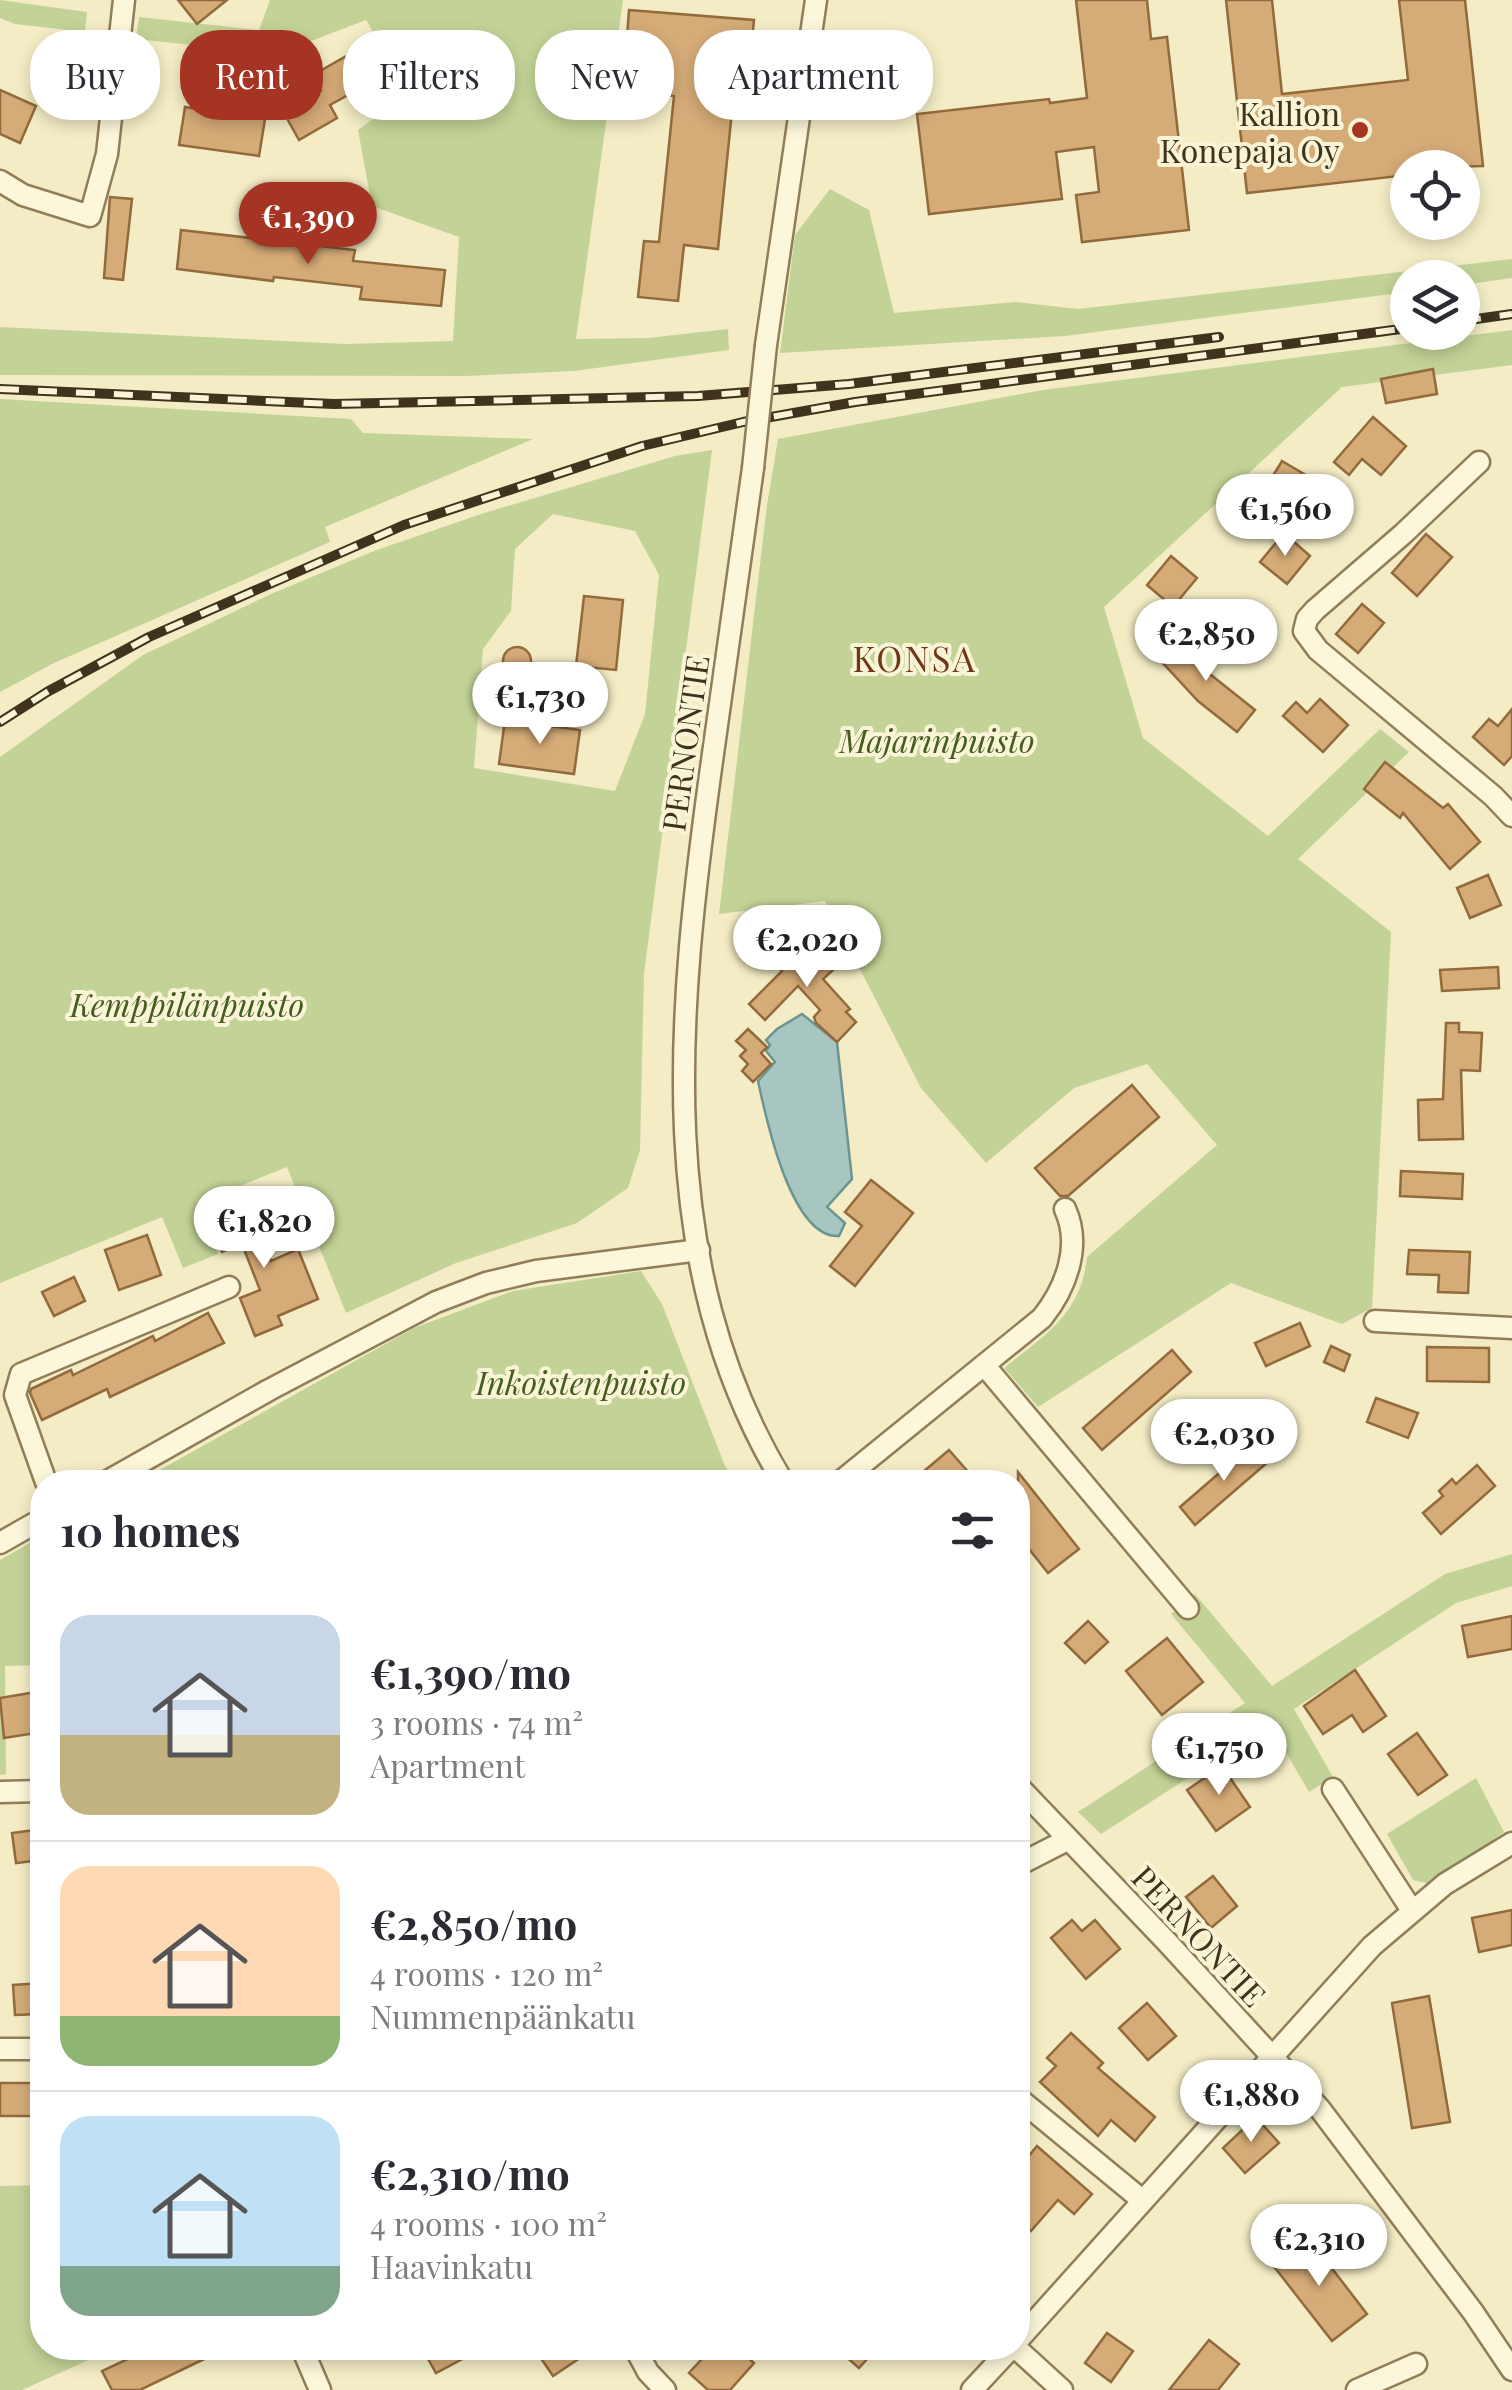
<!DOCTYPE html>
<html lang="en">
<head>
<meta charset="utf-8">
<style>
  :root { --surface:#fff; --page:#f7f7f7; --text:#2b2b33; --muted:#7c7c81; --line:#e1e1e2; --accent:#a63422 }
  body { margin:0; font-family:"Playfair Display",serif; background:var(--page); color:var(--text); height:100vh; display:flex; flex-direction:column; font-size:38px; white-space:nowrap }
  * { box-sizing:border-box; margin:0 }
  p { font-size:32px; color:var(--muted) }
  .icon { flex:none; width:55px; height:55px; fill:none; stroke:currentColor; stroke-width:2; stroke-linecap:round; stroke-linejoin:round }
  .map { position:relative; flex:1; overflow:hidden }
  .panel { position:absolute; left:30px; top:1470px; width:1000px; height:890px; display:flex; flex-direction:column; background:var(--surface); border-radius:40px; box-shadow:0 5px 15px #0003 }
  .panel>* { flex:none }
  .banner { position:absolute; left:30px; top:30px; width:1000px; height:90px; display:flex; gap:20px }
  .fabs { position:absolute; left:1390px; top:150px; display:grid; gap:20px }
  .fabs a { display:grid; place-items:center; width:90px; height:90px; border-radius:50%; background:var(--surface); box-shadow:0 5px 15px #0003; font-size:50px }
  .price { position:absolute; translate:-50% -85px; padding:0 22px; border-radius:35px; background:#fff; color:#222; font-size:32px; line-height:65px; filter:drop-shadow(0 2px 5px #0008) }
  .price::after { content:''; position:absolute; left:50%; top:60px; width:30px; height:22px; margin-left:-15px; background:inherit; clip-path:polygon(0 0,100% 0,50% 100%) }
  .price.on { background:var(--accent); color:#fff }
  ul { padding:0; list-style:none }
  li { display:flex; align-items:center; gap:30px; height:250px; padding:0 30px }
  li+li { border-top:2px solid var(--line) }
  li span { display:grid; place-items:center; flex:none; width:280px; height:200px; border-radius:30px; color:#555 }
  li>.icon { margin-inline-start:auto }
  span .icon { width:120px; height:120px; fill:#fffc; stroke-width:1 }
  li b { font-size:42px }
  h2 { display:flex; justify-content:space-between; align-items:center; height:120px; padding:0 30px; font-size:42px }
  .chip { padding:0 35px; border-radius:40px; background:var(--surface); box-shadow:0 5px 15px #0003; font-size:35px; line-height:90px }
  .chip.on { background:var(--accent); color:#fff }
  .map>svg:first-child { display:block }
  .green { fill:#c3d397; fill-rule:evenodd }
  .water { fill:#a7c6c1; stroke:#6c9591; stroke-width:2.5 }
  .building { fill:#d5ab77; stroke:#926a3c; stroke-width:2.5 }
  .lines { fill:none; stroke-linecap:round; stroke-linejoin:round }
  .minor-casing { stroke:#907e58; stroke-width:25 }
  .minor { stroke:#fcf7da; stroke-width:20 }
  .rail-casing { stroke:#3f331e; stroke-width:10 }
  .rail { stroke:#f9f4d6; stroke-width:6; stroke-dasharray:19; stroke-linecap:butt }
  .minor-bridge-casing { stroke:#907e58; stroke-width:25; stroke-linecap:butt }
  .minor-bridge { stroke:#fcf7da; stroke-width:20 }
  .poi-dot { fill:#a63422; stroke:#f9f4d6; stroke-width:4 }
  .labels { text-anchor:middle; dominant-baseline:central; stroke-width:8; stroke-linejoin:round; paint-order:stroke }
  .poi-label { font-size:32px; fill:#3f331e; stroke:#f9f4d6; text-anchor:end }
  .park-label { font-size:32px; font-style:italic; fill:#465d22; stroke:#f9f4d6 }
  .street-label { font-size:32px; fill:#3f331e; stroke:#f9f4d6 }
  .neighbourhood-label { font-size:35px; letter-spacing:2.5px; fill:#703719; stroke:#f9f4d6 }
</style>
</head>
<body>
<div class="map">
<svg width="1512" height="2390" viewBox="0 0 1512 2390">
  <rect width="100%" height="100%" fill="#f3ecc5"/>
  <g class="green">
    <polygon points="0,0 87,12 85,32 15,24 0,18"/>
    <polygon points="270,0 623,0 576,339 648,338 728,329 729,350 574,371 465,376 0,375 0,327 345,344 453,341 459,237 372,206 358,130 409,93 366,20 277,54 136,39 139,17 259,30"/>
    <polygon points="830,189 869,210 894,313 1015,302 1078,309 1512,259 1512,278 1463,285 1462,278 1408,278 1407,292 1065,336 780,353 795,235"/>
    <path d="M1512,330V365L1342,387L1104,607L1143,738L1268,836L1380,729L1409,752L1298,859L1391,932L1372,1308L1342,1324L1231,1283L1038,1407L1004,1368C1046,1334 1081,1314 1087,1257L1217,1145L1147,1064L1074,1088L986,1163L921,1088L825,901L719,914L767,505L778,439L1043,390Z"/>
    <polygon points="0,399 351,419 363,433 533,439 325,527 330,542 54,663 0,692"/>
    <path d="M712,450L644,974L640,1150L628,1188L577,1223L456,1263L346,1313L287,1167L198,1203L218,1254L183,1268L162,1217L0,1283V757L143,655L271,594L374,551L481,514L675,456ZM553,514L635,531L659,575L645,714L615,791L474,768L483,649L511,611L515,549Z"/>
    <polygon points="641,1271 662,1304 725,1466 736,1482 138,1482 414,1328 513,1291"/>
    <polygon points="42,1536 42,1665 5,1666 6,1774 0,1775 0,1560"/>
    <polygon points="1512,1554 1512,1586 1456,1603 1294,1709 1333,1777 1309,1792 1270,1725 1101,1834 1078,1812 1245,1703 1171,1614 1195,1594 1272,1686 1445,1574"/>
    <polygon points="1476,1778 1504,1832 1430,1884 1413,1880 1387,1834"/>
    <polygon points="42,2185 42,2348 115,2348 22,2390 0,2390 0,2186"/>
  </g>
  <path class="water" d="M802,1014L837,1042L852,1179L827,1207L845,1223L839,1236C791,1239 766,1118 758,1081L775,1062L766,1051L770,1045L766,1040L777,1029Z"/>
  <g class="building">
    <polygon points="178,0 227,0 197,24"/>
    <polygon points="1076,0 1147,0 1151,39 1167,37 1189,230 1082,242 1076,195 1099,192 1094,147 1056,152 1062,199 929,214 917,114 1049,99 1050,103 1087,98"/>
    <polygon points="1226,0 1272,0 1282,94 1408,80 1399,0 1465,0 1483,166 1408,168 1408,175 1247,193"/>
    <polygon points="629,10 754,20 746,102 733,101 718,249 684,245 678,301 638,297 644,241 659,242 674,96 623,91"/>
    <polygon points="350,54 368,84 330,105 337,118 299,140 284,113 321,91 313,75"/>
    <polygon points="0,90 36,106 20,143 0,134"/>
    <polygon points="185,107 265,119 259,156 179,145"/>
    <polygon points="110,197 132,199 123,280 104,278"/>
    <polygon points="181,230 355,250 353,261 445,270 441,306 360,299 362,287 274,277 273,281 177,269"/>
    <polygon points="1433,369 1437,394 1386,403 1381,379"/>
    <polygon points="1373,417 1406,446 1381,475 1362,459 1349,475 1334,462"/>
    <polygon points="1282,461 1326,487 1310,515 1285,501 1291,491 1271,479"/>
    <polygon points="1284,533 1310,556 1287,584 1260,562"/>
    <polygon points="1426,534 1452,557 1417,596 1392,573"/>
    <polygon points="1171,556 1197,578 1173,607 1147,585"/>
    <polygon points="584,596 623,600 616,670 576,666"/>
    <polygon points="1362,604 1384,623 1358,653 1336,634"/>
    <polygon points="1191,634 1212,657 1201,667 1255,710 1237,732 1198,701 1161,661"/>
    <circle cx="517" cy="661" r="14"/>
    <polygon points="1320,699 1348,725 1323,752 1283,716 1296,702 1307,713"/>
    <polygon points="1512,709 1512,756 1504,765 1473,737 1489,719 1498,726"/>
    <polygon points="505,720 580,730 574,774 499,764"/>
    <polygon points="1385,762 1443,808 1448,804 1480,842 1450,869 1403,813 1400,818 1364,789"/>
    <polygon points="1488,875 1501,905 1470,918 1457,888"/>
    <polygon points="803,939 834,969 823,979 850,1009 846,1012 856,1022 837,1042 816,1023 814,1017 820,1010 798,986 765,1020 749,1004 782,971 776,965"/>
    <polygon points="1498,967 1499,988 1442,991 1440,970"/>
    <polygon points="1446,1023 1459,1023 1459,1032 1482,1033 1480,1071 1461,1070 1463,1139 1419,1140 1418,1100 1443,1099"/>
    <polygon points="748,1029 767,1047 761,1053 771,1064 753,1082 742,1071 748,1064 740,1056 746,1050 736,1041"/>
    <polygon points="1132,1085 1159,1117 1068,1196 1060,1196 1035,1168"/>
    <polygon points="1401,1171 1463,1174 1462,1199 1400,1196"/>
    <polygon points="871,1180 913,1213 855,1286 830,1266 862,1226 845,1212"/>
    <polygon points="247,1203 271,1261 298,1249 318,1299 278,1316 282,1325 255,1336 240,1298 260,1290 242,1244 222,1252 208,1218"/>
    <polygon points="147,1235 161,1275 119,1290 105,1250"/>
    <polygon points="1409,1250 1470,1252 1468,1293 1438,1292 1439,1275 1407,1274"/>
    <polygon points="74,1277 85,1301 54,1316 42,1292"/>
    <polygon points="208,1313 224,1343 110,1397 107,1389 42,1420 30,1393 31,1389 71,1370 73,1375 153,1336 155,1341"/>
    <polygon points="1300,1323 1310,1346 1266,1366 1255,1343"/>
    <polygon points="1331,1346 1350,1355 1344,1371 1324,1362"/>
    <polygon points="1427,1347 1489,1348 1489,1382 1427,1381"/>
    <polygon points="1172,1350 1191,1372 1102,1450 1083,1428"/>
    <polygon points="1376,1398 1418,1413 1408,1438 1367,1422"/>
    <polygon points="1254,1443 1269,1461 1195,1525 1180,1507"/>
    <polygon points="949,1450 977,1482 911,1482"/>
    <polygon points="1477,1465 1495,1486 1441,1534 1423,1513 1443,1496 1439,1491 1452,1479 1456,1484"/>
    <polygon points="1018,1472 1079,1549 1048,1573 1018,1535"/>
    <polygon points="1512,1616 1512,1649 1468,1657 1462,1626"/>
    <polygon points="1088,1621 1108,1642 1085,1663 1065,1643"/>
    <polygon points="1167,1638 1203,1682 1162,1715 1126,1671"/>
    <polygon points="1355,1670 1386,1716 1363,1732 1352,1715 1323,1734 1304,1706"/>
    <polygon points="42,1691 42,1732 4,1738 0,1698"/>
    <polygon points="1417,1733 1447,1775 1418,1795 1388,1754"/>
    <polygon points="1222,1766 1250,1807 1216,1831 1187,1790"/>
    <polygon points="42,1829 42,1860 16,1863 12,1833"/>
    <polygon points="1213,1876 1237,1906 1211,1928 1186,1897"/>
    <polygon points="1512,1910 1512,1945 1479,1952 1472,1918"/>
    <polygon points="1072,1920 1082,1931 1095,1920 1120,1949 1086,1979 1051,1938"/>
    <polygon points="42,1983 42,2014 15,2015 13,1985"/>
    <polygon points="1429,1996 1450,2122 1412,2128 1392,2003"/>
    <polygon points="1147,2003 1176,2036 1148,2060 1119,2028"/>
    <polygon points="1071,2033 1103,2063 1098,2068 1155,2117 1135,2141 1111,2120 1098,2136 1040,2082 1056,2066 1047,2058"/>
    <rect x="0" y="2083" width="42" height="33"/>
    <polygon points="1256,2117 1279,2143 1245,2173 1223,2148"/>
    <polygon points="1037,2146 1092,2194 1074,2214 1058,2200 1031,2231 1018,2219 1018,2169"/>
    <polygon points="1307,2236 1367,2314 1332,2341 1272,2264"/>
    <polygon points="1107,2333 1133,2351 1111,2382 1085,2363"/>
    <polygon points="1209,2340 1239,2364 1218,2390 1169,2390"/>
    <polygon points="151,2348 227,2348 140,2390 112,2390 102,2371"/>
    <polygon points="422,2348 483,2348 436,2373"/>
    <polygon points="534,2348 595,2348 553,2376"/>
    <polygon points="712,2348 737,2348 754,2363 730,2390 708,2390 689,2373"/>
    <polygon points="836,2348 877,2348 859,2368"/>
  </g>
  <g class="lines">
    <g class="minor-casing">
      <g id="minor">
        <polyline points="0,181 23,195 90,216 107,154 124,0"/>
        <polyline points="766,345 816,0"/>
        <polyline points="1479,462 1403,534 1315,610 1307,619 1304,631 1318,650 1493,796 1512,816"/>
        <path d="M753,468C739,568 725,668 711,768C678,1007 651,1265 783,1482"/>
        <polyline points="1375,1321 1512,1328"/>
        <polyline points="985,1366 1188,1608"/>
        <polyline points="46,1482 15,1395 21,1374 229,1287"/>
        <polyline points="106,1482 269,1390 436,1302 486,1283 536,1271 699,1250"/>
        <path d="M840,1482L1042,1318C1066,1288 1082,1246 1065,1209"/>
        <polyline points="0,1543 42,1519"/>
        <polyline points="1018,1786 1167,1942 1320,2109 1473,2312 1512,2370"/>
        <polyline points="1333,1789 1411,1909"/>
        <polyline points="0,1792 42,1791"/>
        <polyline points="1018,1865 1067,1840"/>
        <polyline points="0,2049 42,2049"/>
        <polyline points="1018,2098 1142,2200"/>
        <polyline points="1018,2340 1372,1946 1445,1884 1512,1843"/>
        <polyline points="302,2348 320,2390"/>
        <polyline points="635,2348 648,2372 665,2390"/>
        <polyline points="1016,2348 1062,2390"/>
        <polyline points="972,2390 1011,2348"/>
        <polyline points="1357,2390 1416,2364"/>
      </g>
    </g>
    <use href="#minor" class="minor"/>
    <g class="rail-casing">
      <g id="rail">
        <polyline points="1462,321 1512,314"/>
        <polyline points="0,389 334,404 698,396 849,384 1219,337"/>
        <polyline points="0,722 47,692 149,637 404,525 642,446 743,422 855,402 1408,328"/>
      </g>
    </g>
    <use href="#rail" class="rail"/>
    <g class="minor-bridge-casing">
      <polyline id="minor-bridge" points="753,468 766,345"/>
    </g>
    <use href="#minor-bridge" class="minor-bridge"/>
  </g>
  <circle class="poi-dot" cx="1360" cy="130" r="10"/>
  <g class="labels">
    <g class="poi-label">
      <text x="1340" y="112">Kallion<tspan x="1340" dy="37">Konepaja Oy</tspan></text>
    </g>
    <g class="park-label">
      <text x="937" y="739">Majarinpuisto</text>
      <text x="187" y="1003">Kemppilänpuisto</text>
      <text x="581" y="1381">Inkoistenpuisto</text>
    </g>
    <g class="street-label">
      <text transform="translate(684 743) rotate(-82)">PERNONTIE</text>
      <text transform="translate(1200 1935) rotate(47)">PERNONTIE</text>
    </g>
    <g class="neighbourhood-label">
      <text x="915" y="657">KONSA</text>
    </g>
  </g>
</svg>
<div class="fabs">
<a><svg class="icon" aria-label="locate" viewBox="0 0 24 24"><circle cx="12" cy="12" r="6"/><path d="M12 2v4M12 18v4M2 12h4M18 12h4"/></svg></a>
<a><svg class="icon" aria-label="layers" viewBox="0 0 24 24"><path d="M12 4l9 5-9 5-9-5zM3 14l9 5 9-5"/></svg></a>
</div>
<b class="price on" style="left:308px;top:267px">€1,390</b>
<b class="price" style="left:1285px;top:559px">€1,560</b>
<b class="price" style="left:1206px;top:684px">€2,850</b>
<b class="price" style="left:540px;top:747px">€1,730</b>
<b class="price" style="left:807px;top:990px">€2,020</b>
<b class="price" style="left:264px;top:1271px">€1,820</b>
<b class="price" style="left:1224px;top:1484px">€2,030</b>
<b class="price" style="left:1219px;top:1798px">€1,750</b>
<b class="price" style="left:1251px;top:2145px">€1,880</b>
<b class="price" style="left:1319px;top:2289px">€2,310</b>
<div class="banner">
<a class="chip">Buy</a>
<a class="chip on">Rent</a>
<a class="chip">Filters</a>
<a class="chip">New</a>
<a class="chip">Apartment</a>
</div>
<section class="panel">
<h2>10 homes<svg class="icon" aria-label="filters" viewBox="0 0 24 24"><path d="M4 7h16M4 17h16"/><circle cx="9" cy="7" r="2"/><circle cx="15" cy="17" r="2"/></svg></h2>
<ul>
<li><span style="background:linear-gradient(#c9d6e8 60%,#c2b280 0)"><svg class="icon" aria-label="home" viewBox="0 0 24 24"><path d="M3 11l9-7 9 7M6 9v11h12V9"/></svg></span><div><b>€1,390/mo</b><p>3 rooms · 74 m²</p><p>Apartment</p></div></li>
<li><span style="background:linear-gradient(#ffd9b3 75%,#8fb573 0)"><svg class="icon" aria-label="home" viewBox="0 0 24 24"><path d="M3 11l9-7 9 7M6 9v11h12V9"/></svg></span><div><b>€2,850/mo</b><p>4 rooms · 120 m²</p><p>Nummenpäänkatu</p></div></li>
<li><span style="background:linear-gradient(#bfe0f5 75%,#7fa58c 0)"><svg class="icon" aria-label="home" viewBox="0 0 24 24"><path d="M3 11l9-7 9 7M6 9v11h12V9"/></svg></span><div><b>€2,310/mo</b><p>4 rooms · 100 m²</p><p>Haavinkatu</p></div></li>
</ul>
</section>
</div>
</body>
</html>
